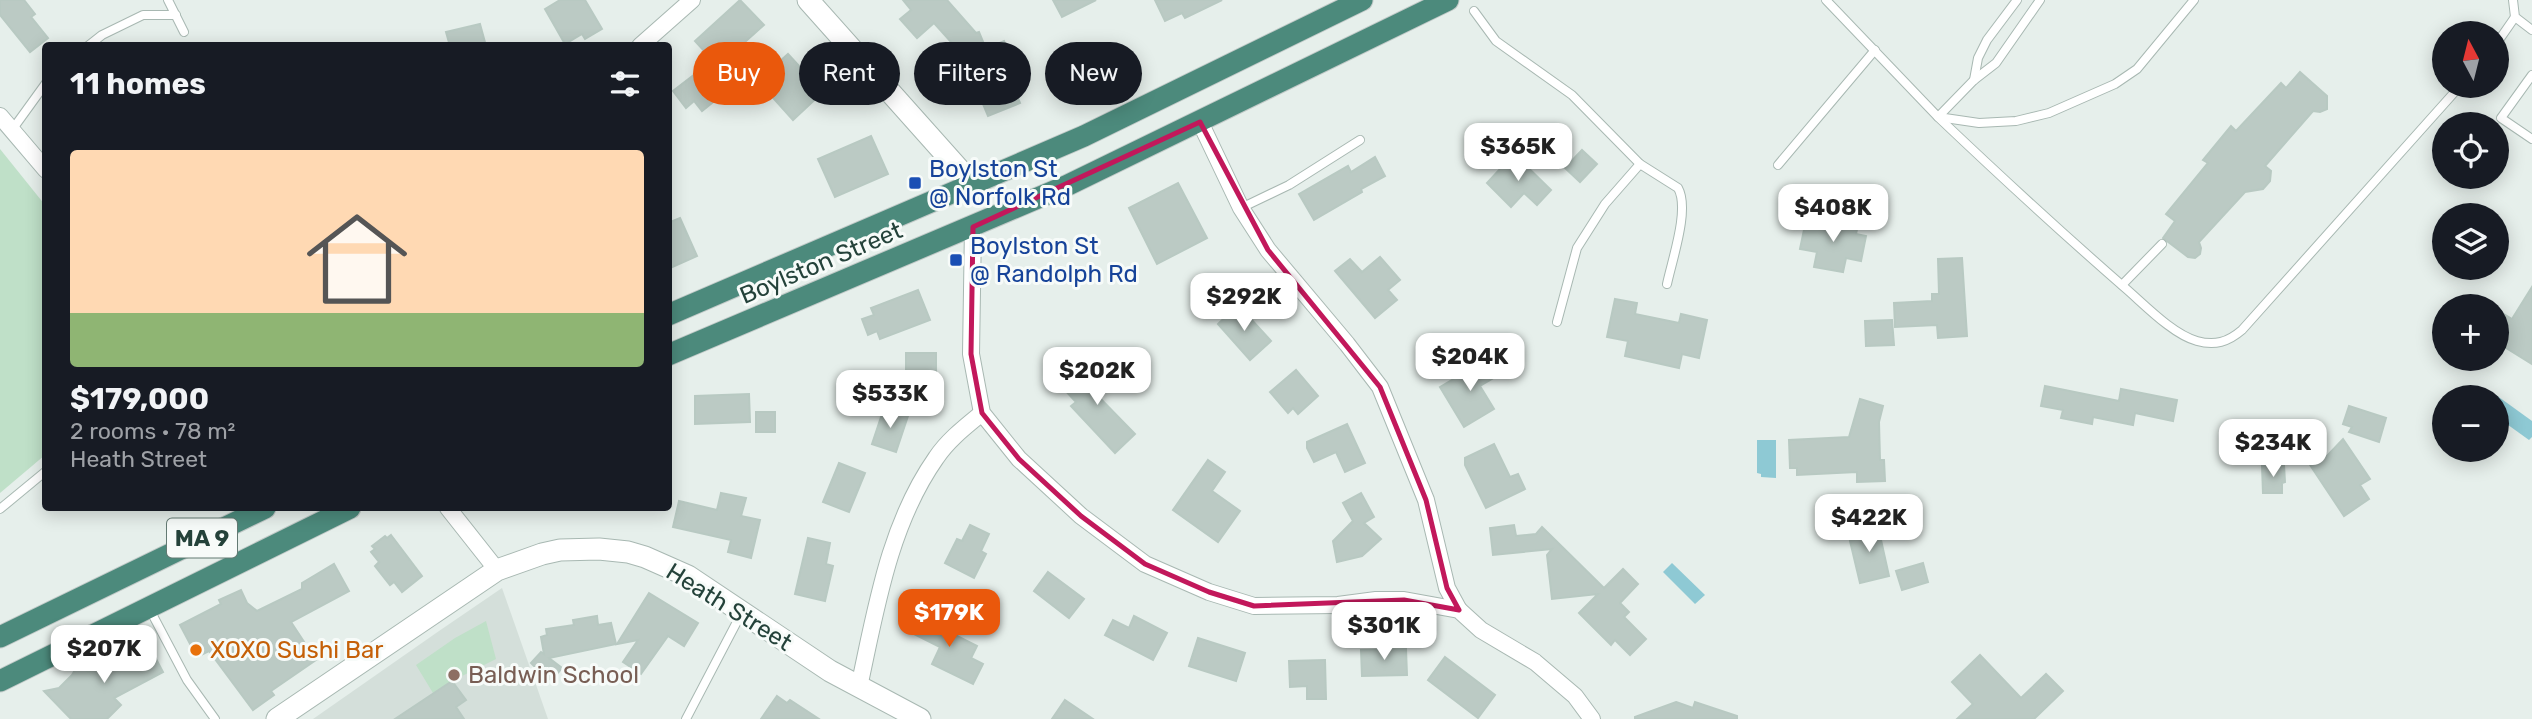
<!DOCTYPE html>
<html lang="en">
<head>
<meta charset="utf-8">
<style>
  :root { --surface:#171b24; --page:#242831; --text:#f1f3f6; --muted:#9ea1a6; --line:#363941; --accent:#ea580c }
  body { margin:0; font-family:Rubik,sans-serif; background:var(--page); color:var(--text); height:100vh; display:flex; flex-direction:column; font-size:26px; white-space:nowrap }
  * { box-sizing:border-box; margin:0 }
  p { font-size:23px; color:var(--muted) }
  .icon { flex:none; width:38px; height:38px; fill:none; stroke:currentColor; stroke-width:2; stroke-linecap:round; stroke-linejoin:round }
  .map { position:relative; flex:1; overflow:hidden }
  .panel { position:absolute; left:42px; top:42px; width:630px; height:469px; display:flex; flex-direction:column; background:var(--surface); border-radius:7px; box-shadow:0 4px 18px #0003 }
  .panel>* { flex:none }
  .banner { position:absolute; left:693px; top:42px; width:665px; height:63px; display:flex; gap:14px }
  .needle { width:46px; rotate:353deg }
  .tools { position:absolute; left:2432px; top:21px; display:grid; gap:14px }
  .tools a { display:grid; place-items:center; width:77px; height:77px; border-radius:50%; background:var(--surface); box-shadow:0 4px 18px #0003; font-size:35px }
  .price { position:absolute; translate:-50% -60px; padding:0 16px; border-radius:14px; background:#fff; color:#222; font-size:23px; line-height:46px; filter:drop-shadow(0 2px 4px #0008) }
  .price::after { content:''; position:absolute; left:50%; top:42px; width:21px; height:16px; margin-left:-10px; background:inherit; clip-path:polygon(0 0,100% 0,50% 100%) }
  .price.current { background:var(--accent); color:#fff }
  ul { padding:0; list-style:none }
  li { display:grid; align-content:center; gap:14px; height:371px; padding:0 28px }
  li+li { border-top:2px solid var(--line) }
  li span { display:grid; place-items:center; height:217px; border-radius:7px; color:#555 }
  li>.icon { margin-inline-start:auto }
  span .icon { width:126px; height:126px; fill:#fffc; stroke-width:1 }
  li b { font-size:30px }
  h2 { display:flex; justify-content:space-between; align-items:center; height:84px; padding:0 28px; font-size:30px }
  .pill { padding:0 24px; border-radius:32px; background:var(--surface); box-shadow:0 4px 18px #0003; font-size:24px; line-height:63px }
  .pill.current { background:var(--accent); color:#fff }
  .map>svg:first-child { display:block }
  .built { fill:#d4dfda }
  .green { fill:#bfe0c8 }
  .water { fill:#8ec9d4 }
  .building { fill:#bbcac4; stroke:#b8c9c2; stroke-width:2 }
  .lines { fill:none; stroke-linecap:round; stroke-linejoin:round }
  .service-casing { stroke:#a8b8b2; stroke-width:10 }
  .minor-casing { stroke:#a8b8b2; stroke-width:18 }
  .tertiary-casing { stroke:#a8b8b2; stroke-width:23 }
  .trunk-casing { stroke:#c2cac8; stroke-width:23 }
  .service { stroke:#fff; stroke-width:8 }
  .minor { stroke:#fff; stroke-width:16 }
  .tertiary { stroke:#fff; stroke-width:21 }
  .trunk { stroke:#4c8a7c; stroke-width:21 }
  .marked { fill:none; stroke:#c2185b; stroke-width:5; stroke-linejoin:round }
  .transit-dot { fill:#1a4fb4; stroke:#f7fbf9; stroke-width:2.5 }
  .food-dot { fill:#e8710a; stroke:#f7fbf9; stroke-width:2.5 }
  .education-dot { fill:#8d6e63; stroke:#f7fbf9; stroke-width:2.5 }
  .labels { text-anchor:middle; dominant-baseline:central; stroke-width:6; stroke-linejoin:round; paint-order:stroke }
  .shield { fill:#f7fbf9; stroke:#637a73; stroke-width:2 }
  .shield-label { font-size:23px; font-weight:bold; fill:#24423a }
  .transit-label { font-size:24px; fill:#164399; stroke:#f7fbf9; text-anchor:start }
  .street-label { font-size:24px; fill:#24423a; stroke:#f7fbf9 }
  .food-label { font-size:24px; fill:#c56008; stroke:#f7fbf9; text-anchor:start }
  .education-label { font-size:24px; fill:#785e54; stroke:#f7fbf9; text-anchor:start }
</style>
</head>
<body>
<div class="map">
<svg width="2532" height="719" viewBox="0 0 2532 719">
  <rect width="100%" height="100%" fill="#e6efeb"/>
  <polygon class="built" points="502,588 548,719 313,719 439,631"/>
  <g class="green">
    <polygon points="0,149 45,205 45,455 0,493"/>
    <polygon points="486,621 496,659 452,681 433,693 416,665 455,638"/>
  </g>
  <g class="water">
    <polygon points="2496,395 2532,421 2532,437 2529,440 2497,417"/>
    <polygon points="1757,440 1776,440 1776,478 1761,477 1761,474 1757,473"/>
    <polygon points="1672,563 1705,595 1695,604 1663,572"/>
  </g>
  <g class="building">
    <polygon points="0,0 24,0 35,14 31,17 48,38 30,52 0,15"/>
    <polygon points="560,0 585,0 602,29 585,39 582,34 565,44 545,9"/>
    <polygon points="740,0 764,25 718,66 695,41"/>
    <polygon points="903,0 947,0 976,33 979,32 986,49 1004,41 1012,62 1004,65 1020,103 988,116 973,80 968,82 952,43 934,23 917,38 900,19 911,10"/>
    <polygon points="1053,0 1096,0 1062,17"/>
    <polygon points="1155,0 1222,0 1185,18 1182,13 1165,21"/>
    <polygon points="480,24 486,46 450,46 446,32"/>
    <polygon points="788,54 823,92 793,120 758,81"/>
    <polygon points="703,68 723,94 702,111 694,101 686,108 673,91"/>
    <polygon points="2300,72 2327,96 2327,109 2320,112 2313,111 2265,166 2271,171 2270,181 2263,189 2245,192 2199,242 2201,248 2200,254 2195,258 2188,257 2163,238 2175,221 2166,214 2208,163 2203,160 2231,126 2236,131 2281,83 2286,88"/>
    <polygon points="871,136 888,174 835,197 818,159"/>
    <polygon points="1582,150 1597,164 1580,182 1565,168"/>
    <polygon points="1514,154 1551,190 1537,205 1524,193 1511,207 1487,183"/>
    <polygon points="1375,157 1385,176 1361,189 1362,192 1314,220 1299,194 1348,166 1351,172"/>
    <polygon points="1178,183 1207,238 1157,264 1129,208"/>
    <polygon points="680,218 697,256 668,269 668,223"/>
    <polygon points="1821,218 1858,225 1856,234 1866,236 1861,261 1846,258 1843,272 1814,267 1817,252 1800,249 1805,225 1819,228"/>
    <polygon points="1380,257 1400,280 1388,290 1397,300 1375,318 1335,271 1350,259 1362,272"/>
    <polygon points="1962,258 1967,336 1938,338 1937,325 1895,327 1894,303 1932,301 1932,294 1939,294 1938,259"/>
    <polygon points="2532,287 2532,364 2498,343 2503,334 2497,331 2497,310 2512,319"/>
    <polygon points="918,290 930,320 880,339 877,331 868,335 862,319 874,315 871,308"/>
    <polygon points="1615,299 1637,303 1635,314 1679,323 1681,314 1707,320 1699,358 1682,354 1679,368 1625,356 1628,341 1607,337"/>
    <polygon points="1238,305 1271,341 1250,360 1218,324"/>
    <polygon points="1892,320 1894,345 1866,346 1865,321"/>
    <polygon points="906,353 936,353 936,392 906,393"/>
    <polygon points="1094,358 1109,374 1092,390 1135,434 1115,453 1071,406 1076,402 1063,388"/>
    <polygon points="1487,359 1497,376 1480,386 1494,409 1464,427 1440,387"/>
    <polygon points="1296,370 1318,396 1298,414 1293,408 1288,413 1270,392"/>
    <polygon points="2045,386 2119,401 2121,389 2177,400 2173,421 2135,413 2133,425 2093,417 2092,424 2061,418 2063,410 2041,406"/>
    <polygon points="749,394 750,422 695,424 695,396"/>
    <polygon points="1860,399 1883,406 1879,422 1880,460 1884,460 1885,481 1857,482 1857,472 1797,475 1797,468 1790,468 1789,440 1849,437"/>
    <polygon points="2349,406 2386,418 2379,442 2349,432 2352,427 2343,424"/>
    <polygon points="884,408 908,416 896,452 872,444"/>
    <rect x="756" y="412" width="19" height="20"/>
    <polygon points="1347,424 1365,463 1345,472 1336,452 1314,462 1307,448 1307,442"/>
    <polygon points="2343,439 2370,479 2360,485 2369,499 2344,516 2310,465 2326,457"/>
    <polygon points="1494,444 1510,477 1518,474 1525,489 1486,508 1465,465 1465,458"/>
    <polygon points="1208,460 1225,472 1212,491 1240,511 1218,542 1173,510"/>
    <polygon points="839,463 865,473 849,512 823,502"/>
    <polygon points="2284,465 2285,482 2282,483 2282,493 2263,493 2262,466"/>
    <polygon points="721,493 746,498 741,516 760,520 751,558 728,552 731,540 673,527 679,501 717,510"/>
    <polygon points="1361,493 1374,517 1364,523 1381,539 1362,556 1337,562 1333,541 1353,521 1343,503"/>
    <polygon points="1873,524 1875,532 1879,531 1889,576 1860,583 1850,541 1854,540 1851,529"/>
    <polygon points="970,525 989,534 981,551 986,554 974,578 945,563 957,539 962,541"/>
    <polygon points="1514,525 1516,536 1536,534 1542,527 1604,588 1623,569 1638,584 1620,603 1629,612 1624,617 1646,639 1630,655 1615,640 1611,645 1579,613 1598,594 1552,599 1547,555 1552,549 1493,555 1490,528"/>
    <polygon points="391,535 422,576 402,592 394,582 390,585 375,566 379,562 371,552 375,549 372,546 385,536 387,538"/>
    <polygon points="808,538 830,543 826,564 833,566 825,601 795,594"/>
    <polygon points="1923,563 1928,582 1902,590 1896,571"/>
    <polygon points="334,564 349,591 291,622 316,660 271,691 274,695 253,710 209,651 197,657 180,625 221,604 219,600 241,590 247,603 257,611 302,589 302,583"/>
    <polygon points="1048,572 1084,599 1069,618 1034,591"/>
    <polygon points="649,593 698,623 684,646 668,636 641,674 623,662 638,640 617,644"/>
    <polygon points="923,612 942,622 939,627 977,646 971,658 983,664 973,684 932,664 940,647 912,633"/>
    <polygon points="597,616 598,625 611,623 616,644 549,658 562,668 552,680 547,678 543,683 530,674 535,667 531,663 541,652 544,654 541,637 547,635 546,629 574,625 573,620"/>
    <polygon points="1134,616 1167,633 1153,660 1105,635 1113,620 1129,628"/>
    <polygon points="1198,638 1245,653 1236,681 1189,666"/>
    <polygon points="143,642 151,658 155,657 163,672 114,698 121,705 107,719 71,719 44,691 59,688 72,675 79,663 88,672"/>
    <polygon points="1406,649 1407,675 1362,676 1361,650"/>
    <polygon points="1980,655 2021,698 2046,674 2063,691 2034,719 1957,719 1973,704 1952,682"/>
    <polygon points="1445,657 1495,695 1478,718 1428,680"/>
    <polygon points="1325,660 1326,699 1307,699 1307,686 1290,687 1289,661"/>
    <polygon points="452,681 466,700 456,707 464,719 395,719"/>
    <polygon points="777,696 787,703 790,700 819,719 761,719"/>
    <polygon points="1065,700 1093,719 1052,719"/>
    <polygon points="1676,702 1693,708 1695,702 1737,716 1737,719 1635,719 1635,717"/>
  </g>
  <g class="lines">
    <g class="service-casing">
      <g id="service">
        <polyline points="168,0 184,32"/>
        <polyline points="1826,0 1938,117 1979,123 2016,121 2049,113 2115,84 2137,69 2194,0"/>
        <path d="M2040,0L1996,63L1974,80L1938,117C1999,175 2061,232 2124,287C2144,304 2172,334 2197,341C2215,346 2228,342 2242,330L2460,86"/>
        <polyline points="2513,0 2515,17 2532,30"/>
        <path d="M1474,11L1496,41L1572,95L1640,164L1678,188C1690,209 1672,260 1667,284"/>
        <polyline points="2497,43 2515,17"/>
        <polyline points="88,46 102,35 143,15 176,15"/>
        <polyline points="2532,75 2501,118 2532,139"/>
        <polyline points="1974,80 1978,58 1987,40 2017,0"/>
        <polyline points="12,130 46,83"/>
        <polyline points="1778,165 1875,50"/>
        <polyline points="1241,208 1289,185 1360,140"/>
        <polyline points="2122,285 2162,244"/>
        <polyline points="1557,322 1577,248 1605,204 1640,164"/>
        <polyline points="0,509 46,471"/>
        <polyline points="149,608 187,680 215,719"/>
        <polyline points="686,719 741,614"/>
      </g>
    </g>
    <g class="minor-casing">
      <g id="minor">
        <polyline points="640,46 692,0"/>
        <polyline points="0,116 46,170"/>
        <polyline points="1200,122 1241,208 1268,250 1347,344 1380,387 1426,500 1447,588 1459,610"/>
        <polyline points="973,227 971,354 982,413 1019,459 1081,516 1145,564 1209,592 1254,606 1338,605 1376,600 1404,600 1459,610 1481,630 1535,662 1575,696 1592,719"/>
        <polyline points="448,508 497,570"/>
        <path d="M859,687C876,609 889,525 936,458C948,440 965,427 982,413"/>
      </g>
    </g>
    <g class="tertiary-casing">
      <g id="tertiary">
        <polyline points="808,0 973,185"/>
        <polyline points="277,719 497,570 542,554 560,550 599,549 628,552 645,557 688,576 830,671 920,719"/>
      </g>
    </g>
    <g class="trunk-casing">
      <g id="trunk">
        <polyline points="668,315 1084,136 1362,0"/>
        <polyline points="668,355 1066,186 1448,0"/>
        <polyline points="0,637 265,508"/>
        <polyline points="0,681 350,508"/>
      </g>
    </g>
    <use href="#service" class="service"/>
    <use href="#minor" class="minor"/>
    <use href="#tertiary" class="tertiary"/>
    <use href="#trunk" class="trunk"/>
  </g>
  <path class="marked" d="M1200,122L1268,250L1380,387L1426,500L1447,588L1459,610L1404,600L1254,606L1209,592L1145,564L1081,516L1019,459L982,413L971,354L973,227Z"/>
  <g class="transit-dot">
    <rect x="908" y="176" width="14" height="14" rx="3.5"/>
    <rect x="949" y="253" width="14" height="14" rx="3.5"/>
  </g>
  <circle class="food-dot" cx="196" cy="650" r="7"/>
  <circle class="education-dot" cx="454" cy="675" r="7"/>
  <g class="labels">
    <rect class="shield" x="167" y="518.5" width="70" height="39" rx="5"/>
    <g class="shield-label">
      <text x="202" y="538">MA 9</text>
    </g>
    <g class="transit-label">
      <text x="929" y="169">Boylston St<tspan x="929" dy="28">@ Norfolk Rd</tspan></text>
      <text x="970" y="246">Boylston St<tspan x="970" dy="28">@ Randolph Rd</tspan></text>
    </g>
    <g class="street-label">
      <text transform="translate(821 263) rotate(-23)">Boylston Street</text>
      <text transform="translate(729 607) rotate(32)">Heath Street</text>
    </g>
    <g class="food-label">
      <text x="210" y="650">XOXO Sushi Bar</text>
    </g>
    <g class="education-label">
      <text x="468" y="675">Baldwin School</text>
    </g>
  </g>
</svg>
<div class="tools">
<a><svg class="needle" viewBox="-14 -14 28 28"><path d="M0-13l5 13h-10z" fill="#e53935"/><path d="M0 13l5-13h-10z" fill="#9ea1a6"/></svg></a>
<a><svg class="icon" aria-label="locate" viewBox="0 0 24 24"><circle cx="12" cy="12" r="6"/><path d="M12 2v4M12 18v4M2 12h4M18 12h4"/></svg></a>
<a><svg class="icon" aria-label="layers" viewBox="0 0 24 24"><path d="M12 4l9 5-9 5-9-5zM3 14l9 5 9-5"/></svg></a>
<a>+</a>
<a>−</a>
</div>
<b class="price" style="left:1518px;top:183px">$365K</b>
<b class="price" style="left:1833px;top:244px">$408K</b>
<b class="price" style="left:1244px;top:333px">$292K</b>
<b class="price" style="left:1470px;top:393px">$204K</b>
<b class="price" style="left:1097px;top:407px">$202K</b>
<b class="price" style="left:890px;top:430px">$533K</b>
<b class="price" style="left:2273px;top:479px">$234K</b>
<b class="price" style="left:1869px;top:554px">$422K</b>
<b class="price current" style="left:949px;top:649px">$179K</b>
<b class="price" style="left:1384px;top:662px">$301K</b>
<b class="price" style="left:104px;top:685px">$207K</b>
<div class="banner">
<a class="pill current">Buy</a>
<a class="pill">Rent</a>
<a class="pill">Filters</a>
<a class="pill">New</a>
</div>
<section class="panel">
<h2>11 homes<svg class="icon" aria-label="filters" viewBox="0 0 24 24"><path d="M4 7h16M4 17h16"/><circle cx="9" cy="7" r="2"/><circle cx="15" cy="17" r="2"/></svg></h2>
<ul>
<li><span style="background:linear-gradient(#ffd9b3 75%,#8fb573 0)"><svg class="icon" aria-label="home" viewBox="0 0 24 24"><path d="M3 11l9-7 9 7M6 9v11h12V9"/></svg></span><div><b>$179,000</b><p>2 rooms · 78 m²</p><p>Heath Street</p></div></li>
</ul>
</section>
</div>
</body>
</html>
